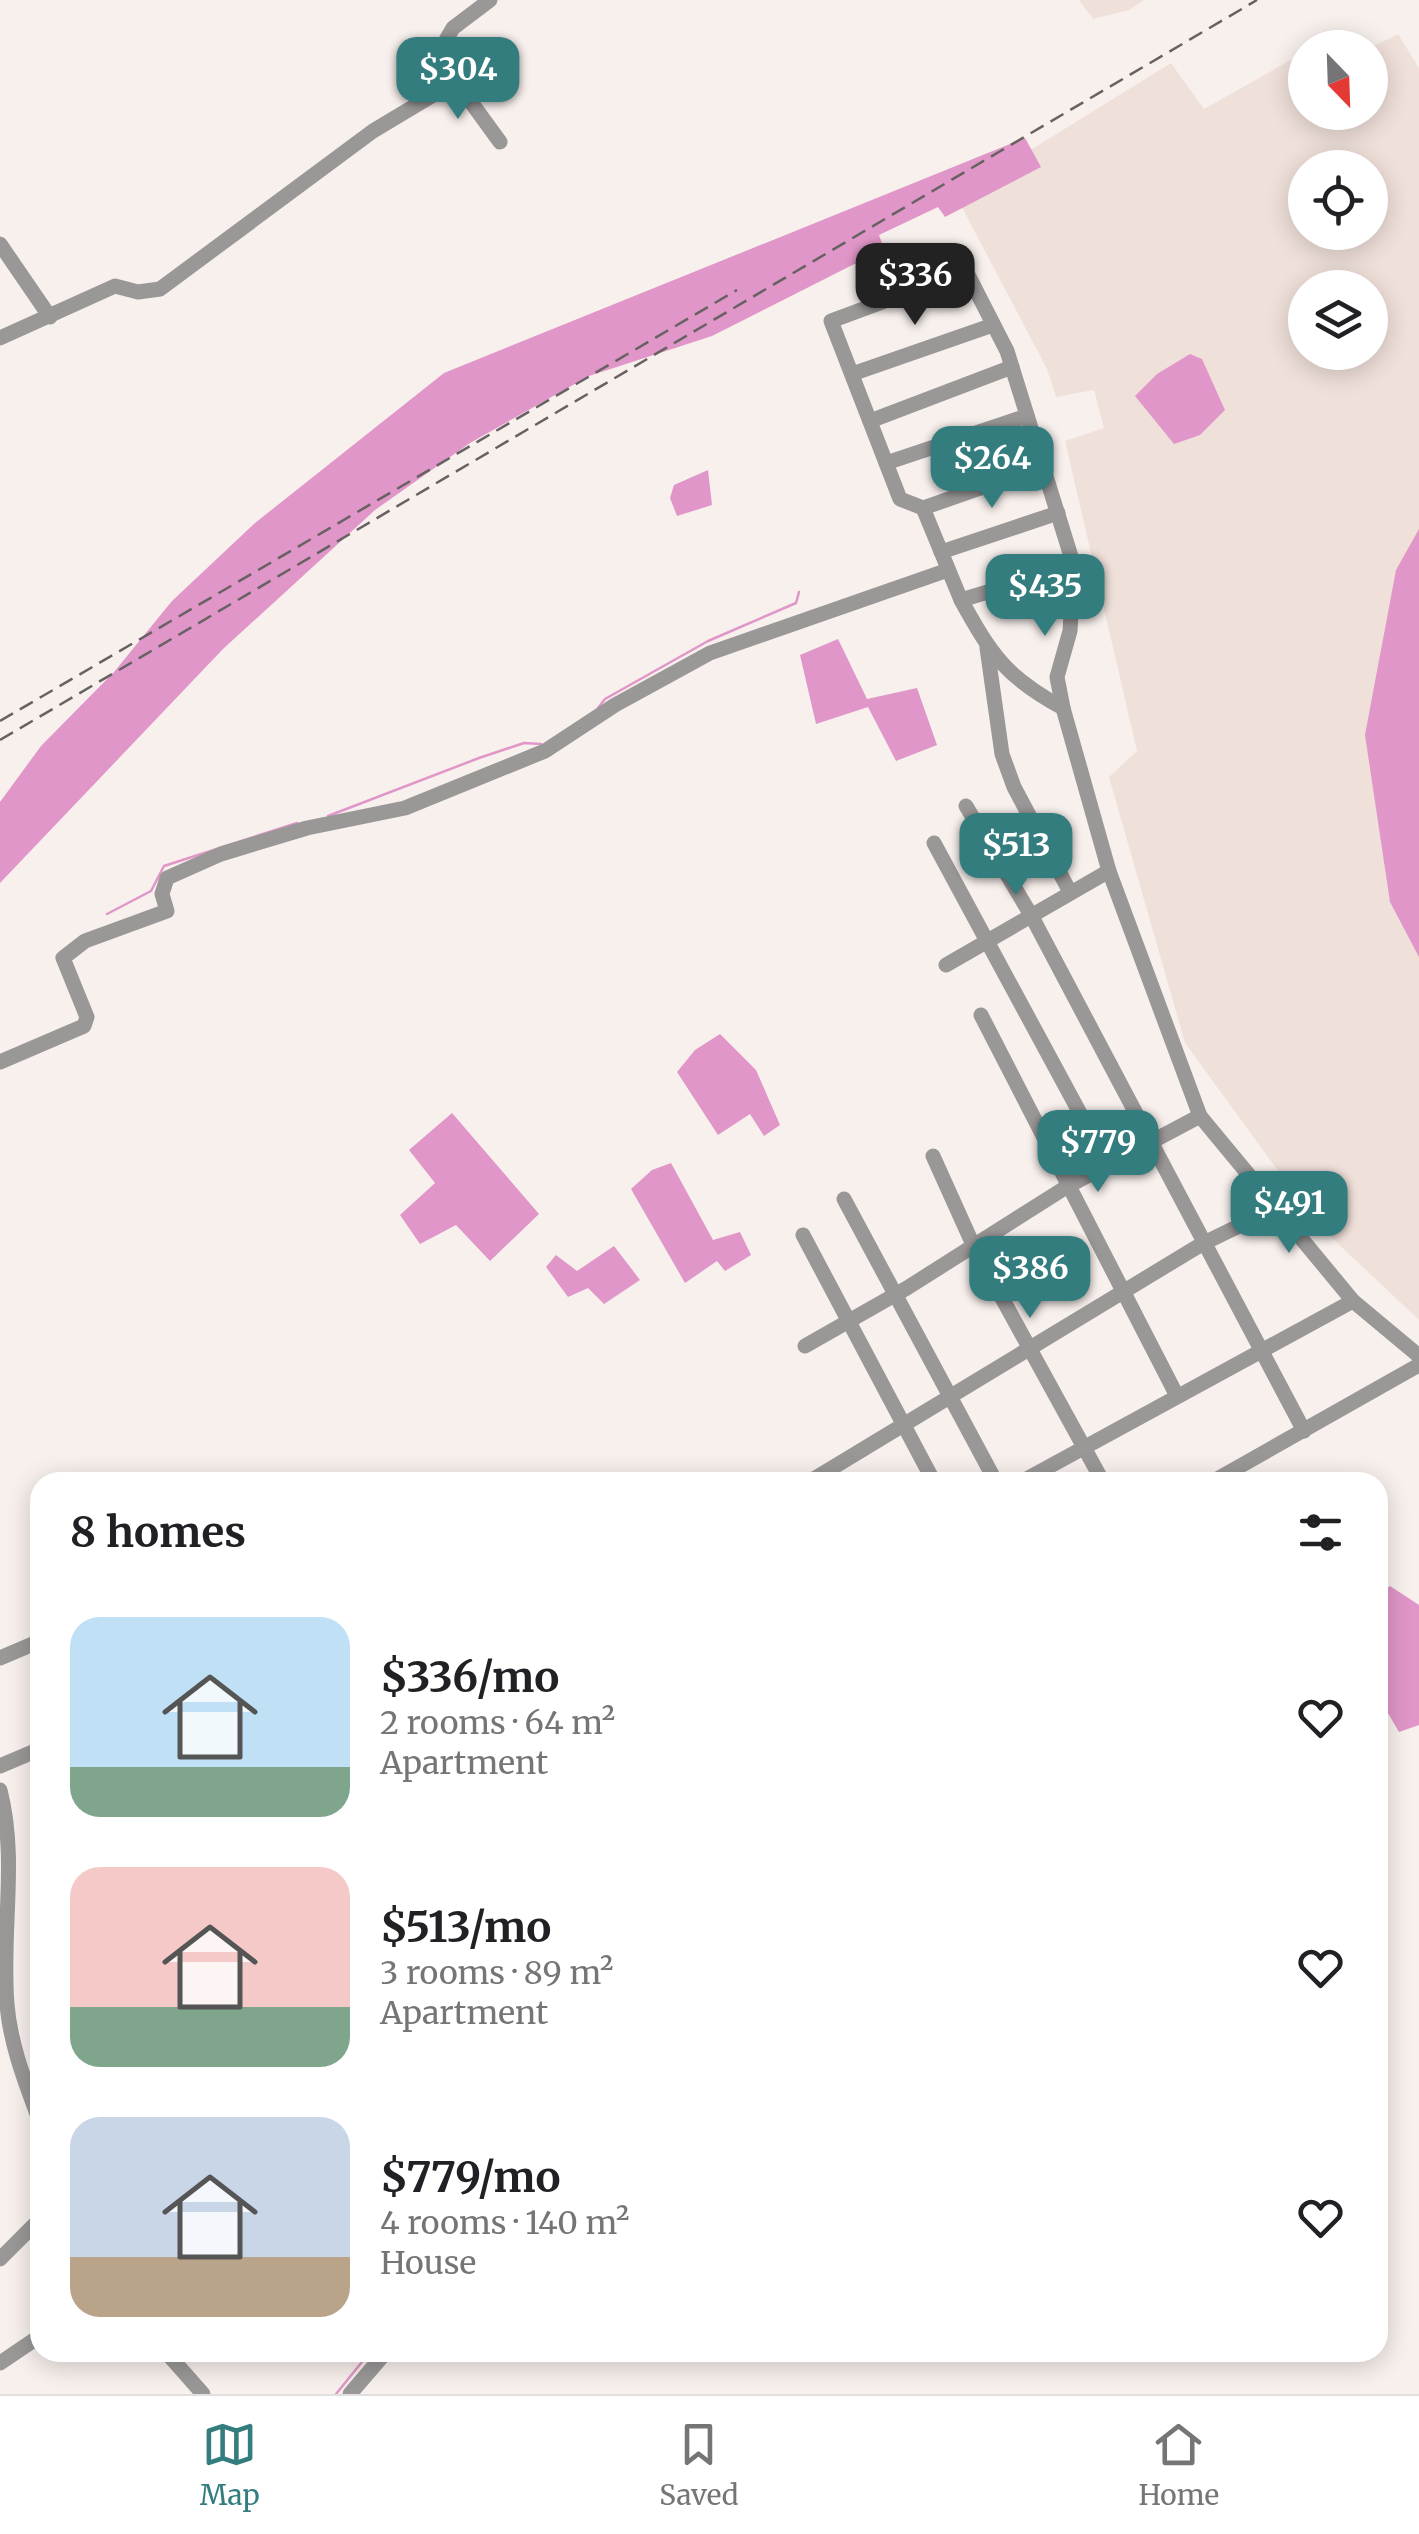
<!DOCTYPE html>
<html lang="en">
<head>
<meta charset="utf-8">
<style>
  :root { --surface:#fff; --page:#f6f6f6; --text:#202124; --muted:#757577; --line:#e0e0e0; --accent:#347d7e }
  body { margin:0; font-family:Merriweather,serif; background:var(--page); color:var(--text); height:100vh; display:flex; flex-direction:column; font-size:38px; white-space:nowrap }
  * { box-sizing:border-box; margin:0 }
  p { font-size:32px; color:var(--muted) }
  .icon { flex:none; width:55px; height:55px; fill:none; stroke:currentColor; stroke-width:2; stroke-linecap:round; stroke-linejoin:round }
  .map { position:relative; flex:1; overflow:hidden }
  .panel { position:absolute; left:30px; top:1472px; width:1358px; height:890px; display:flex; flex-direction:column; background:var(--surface); border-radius:30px; box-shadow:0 5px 25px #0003 }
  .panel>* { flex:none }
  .needle { width:65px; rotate:157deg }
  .controls { position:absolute; left:1288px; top:30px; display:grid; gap:20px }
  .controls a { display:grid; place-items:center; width:100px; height:100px; border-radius:50%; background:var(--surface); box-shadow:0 5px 25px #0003; font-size:50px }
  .price { position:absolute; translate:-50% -85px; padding:0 22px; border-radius:20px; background:var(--accent); color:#fff; font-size:32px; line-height:65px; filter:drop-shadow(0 2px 5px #0008) }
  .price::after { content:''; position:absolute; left:50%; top:60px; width:30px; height:22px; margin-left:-15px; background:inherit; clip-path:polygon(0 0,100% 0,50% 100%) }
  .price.on { background:#222; color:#fff }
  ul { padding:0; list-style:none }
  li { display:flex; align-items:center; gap:30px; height:250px; padding:0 40px }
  li span { display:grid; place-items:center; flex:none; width:280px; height:200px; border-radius:30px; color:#555 }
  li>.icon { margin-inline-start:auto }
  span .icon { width:120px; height:120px; fill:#fffc; stroke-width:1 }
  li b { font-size:42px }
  h2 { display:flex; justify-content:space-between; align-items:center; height:120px; padding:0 40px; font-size:42px }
  .tab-bar { display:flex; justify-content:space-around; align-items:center; height:140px; border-top:2px solid var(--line); background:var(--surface); font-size:28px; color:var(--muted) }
  .tab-bar a { display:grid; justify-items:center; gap:5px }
  .tab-bar .on { color:var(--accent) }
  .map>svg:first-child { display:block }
  .built { fill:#f0e0da; fill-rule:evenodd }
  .water { fill:#e096c8 }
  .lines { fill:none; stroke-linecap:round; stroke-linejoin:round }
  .stream { stroke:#e096c8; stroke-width:2.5 }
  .minor { stroke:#9a9797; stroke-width:15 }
  .rail { stroke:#676261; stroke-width:2.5; stroke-dasharray:15 8; stroke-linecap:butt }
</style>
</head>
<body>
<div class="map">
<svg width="1419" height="2394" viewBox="0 0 1419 2394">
  <rect width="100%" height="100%" fill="#f8f0ed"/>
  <g class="built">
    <polygon points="1079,0 1144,0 1129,10 1093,19"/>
    <path d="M1398,34L1419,68V1320L1316,1223L1185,1043L1109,777L1137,751L1065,441L1104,428L1094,390L1056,397L1047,369L956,196L1171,63L1204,109L1291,60L1305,82V112H1370V48ZM1305,168H1370V232H1305ZM1305,288H1370V352H1305Z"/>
  </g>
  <g class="water">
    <polygon points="1025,138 1041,167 945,217 938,207 879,235 884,249 712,336 589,376 470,443 375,510 223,649 0,883 0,802 41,746 114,672 172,601 255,523 444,373"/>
    <polygon points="1190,354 1202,359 1225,410 1200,435 1174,444 1135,396 1157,374"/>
    <polygon points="708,470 712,505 677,516 670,498 674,485"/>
    <polygon points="1419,529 1419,957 1390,902 1365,735 1396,570"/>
    <polygon points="838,639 867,699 917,688 937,745 896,761 868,707 816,724 800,655"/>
    <polygon points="720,1034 756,1070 780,1125 764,1136 750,1114 718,1135 677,1072 695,1050"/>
    <polygon points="452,1113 539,1214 490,1261 456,1225 420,1244 400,1215 435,1183 409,1150"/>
    <polygon points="671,1163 713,1240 740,1232 751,1255 725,1271 717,1261 685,1283 631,1189 652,1170"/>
    <polygon points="614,1246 640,1280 604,1304 588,1288 568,1297 546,1267 556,1255 577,1271"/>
    <polygon points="1390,1586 1419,1605 1419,1725 1399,1732 1378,1696 1378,1594"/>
  </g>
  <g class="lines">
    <g class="stream">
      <polyline points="598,708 605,699 708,641 796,603 799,592"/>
      <polyline points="328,816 479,758 524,743 541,744"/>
      <polyline points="107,914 151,891 164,866 297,823"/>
      <polyline points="336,2394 370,2352"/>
    </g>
    <g class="minor">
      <polyline points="452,76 500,142"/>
      <polyline points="0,244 50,317"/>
      <polyline points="0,338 115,286 138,292 160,289 373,131 448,86 453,66 446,40 453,28 490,0"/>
      <polyline points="852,374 993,325"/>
      <polyline points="870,421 1012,367"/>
      <polyline points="886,463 1027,416"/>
      <polyline points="923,508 1043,466"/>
      <polyline points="941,552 1058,513"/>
      <path d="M961,600C992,656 1006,677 1063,708L1109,871L1200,1116L1353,1301L1419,1356"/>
      <polyline points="987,648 1002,754 1014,787 1070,892"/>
      <polyline points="1063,708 1057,677 1070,631 1074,566 1007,351 966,271 831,321 900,499 923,508 961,600 1074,566"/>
      <polyline points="966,806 1031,915 1304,1431"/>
      <polyline points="934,843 1108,1165"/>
      <polyline points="946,965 1109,871"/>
      <polyline points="981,1015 1176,1394"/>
      <polyline points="0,1062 84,1026 87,1017 63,958 85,941 167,911 162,894 167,878 221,854 307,828 405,808 545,751 615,705 710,653 948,570"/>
      <polyline points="933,1156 974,1247 1103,1482"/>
      <polyline points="844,1199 996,1482"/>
      <polyline points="803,1235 934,1482"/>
      <polyline points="805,1346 907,1288 1068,1186 1200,1116"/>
      <polyline points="809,1482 1202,1244 1278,1207"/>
      <polyline points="1021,1482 1353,1301"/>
      <polyline points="1212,1482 1419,1365"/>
      <polyline points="0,1658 40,1641"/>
      <polyline points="0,1766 40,1749"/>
      <path d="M0,1790C18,1860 1,1931 7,2004C10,2044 26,2084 40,2122"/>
      <polyline points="0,2259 40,2219"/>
      <polyline points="166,2352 203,2394"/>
      <polyline points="0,2363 40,2336"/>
      <polyline points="350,2394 386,2352"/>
    </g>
    <g class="rail">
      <polyline points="0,721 737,290"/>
      <polyline points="0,740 1257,0"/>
    </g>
  </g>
</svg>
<div class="controls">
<a><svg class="needle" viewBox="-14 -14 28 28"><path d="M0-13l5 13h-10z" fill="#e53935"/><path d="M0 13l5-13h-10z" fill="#757577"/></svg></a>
<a><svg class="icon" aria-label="locate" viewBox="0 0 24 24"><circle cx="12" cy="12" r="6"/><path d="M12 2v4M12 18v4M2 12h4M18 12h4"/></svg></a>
<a><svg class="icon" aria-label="layers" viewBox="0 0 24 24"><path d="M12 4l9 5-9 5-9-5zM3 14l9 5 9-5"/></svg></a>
</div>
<b class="price" style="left:458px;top:122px">$304</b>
<b class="price on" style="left:915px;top:328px">$336</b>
<b class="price" style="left:992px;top:511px">$264</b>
<b class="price" style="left:1045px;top:639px">$435</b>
<b class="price" style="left:1016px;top:898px">$513</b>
<b class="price" style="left:1098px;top:1195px">$779</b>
<b class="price" style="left:1289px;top:1256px">$491</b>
<b class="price" style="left:1030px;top:1321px">$386</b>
<section class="panel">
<h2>8 homes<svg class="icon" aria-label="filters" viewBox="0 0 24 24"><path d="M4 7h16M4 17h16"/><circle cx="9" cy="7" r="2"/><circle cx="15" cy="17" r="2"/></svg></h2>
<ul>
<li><span style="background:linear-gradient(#bfe0f5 75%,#7fa58c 0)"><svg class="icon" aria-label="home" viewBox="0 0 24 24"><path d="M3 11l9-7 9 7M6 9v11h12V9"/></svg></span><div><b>$336/mo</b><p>2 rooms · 64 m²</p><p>Apartment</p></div><svg class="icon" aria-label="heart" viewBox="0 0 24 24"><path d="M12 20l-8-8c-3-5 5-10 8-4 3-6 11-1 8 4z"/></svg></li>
<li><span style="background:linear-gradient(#f6c9c9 70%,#7fa58c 0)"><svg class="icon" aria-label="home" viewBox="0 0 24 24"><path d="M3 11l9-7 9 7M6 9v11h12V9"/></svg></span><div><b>$513/mo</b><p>3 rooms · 89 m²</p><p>Apartment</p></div><svg class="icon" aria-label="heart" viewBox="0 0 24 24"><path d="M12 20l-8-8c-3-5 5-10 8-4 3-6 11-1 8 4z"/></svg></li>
<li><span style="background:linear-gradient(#c9d6e8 70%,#b9a48a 0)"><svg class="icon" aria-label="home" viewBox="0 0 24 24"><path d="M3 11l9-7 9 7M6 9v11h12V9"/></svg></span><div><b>$779/mo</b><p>4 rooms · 140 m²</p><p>House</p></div><svg class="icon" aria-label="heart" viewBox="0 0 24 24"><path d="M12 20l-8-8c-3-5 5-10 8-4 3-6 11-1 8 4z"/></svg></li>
</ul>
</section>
</div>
<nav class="tab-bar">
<a class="on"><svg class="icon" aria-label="map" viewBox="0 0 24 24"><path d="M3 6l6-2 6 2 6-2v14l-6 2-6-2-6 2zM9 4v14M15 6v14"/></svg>Map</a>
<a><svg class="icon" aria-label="saved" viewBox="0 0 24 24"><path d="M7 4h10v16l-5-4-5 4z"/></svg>Saved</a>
<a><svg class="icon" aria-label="home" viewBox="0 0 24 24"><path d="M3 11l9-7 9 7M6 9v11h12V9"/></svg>Home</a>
</nav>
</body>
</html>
